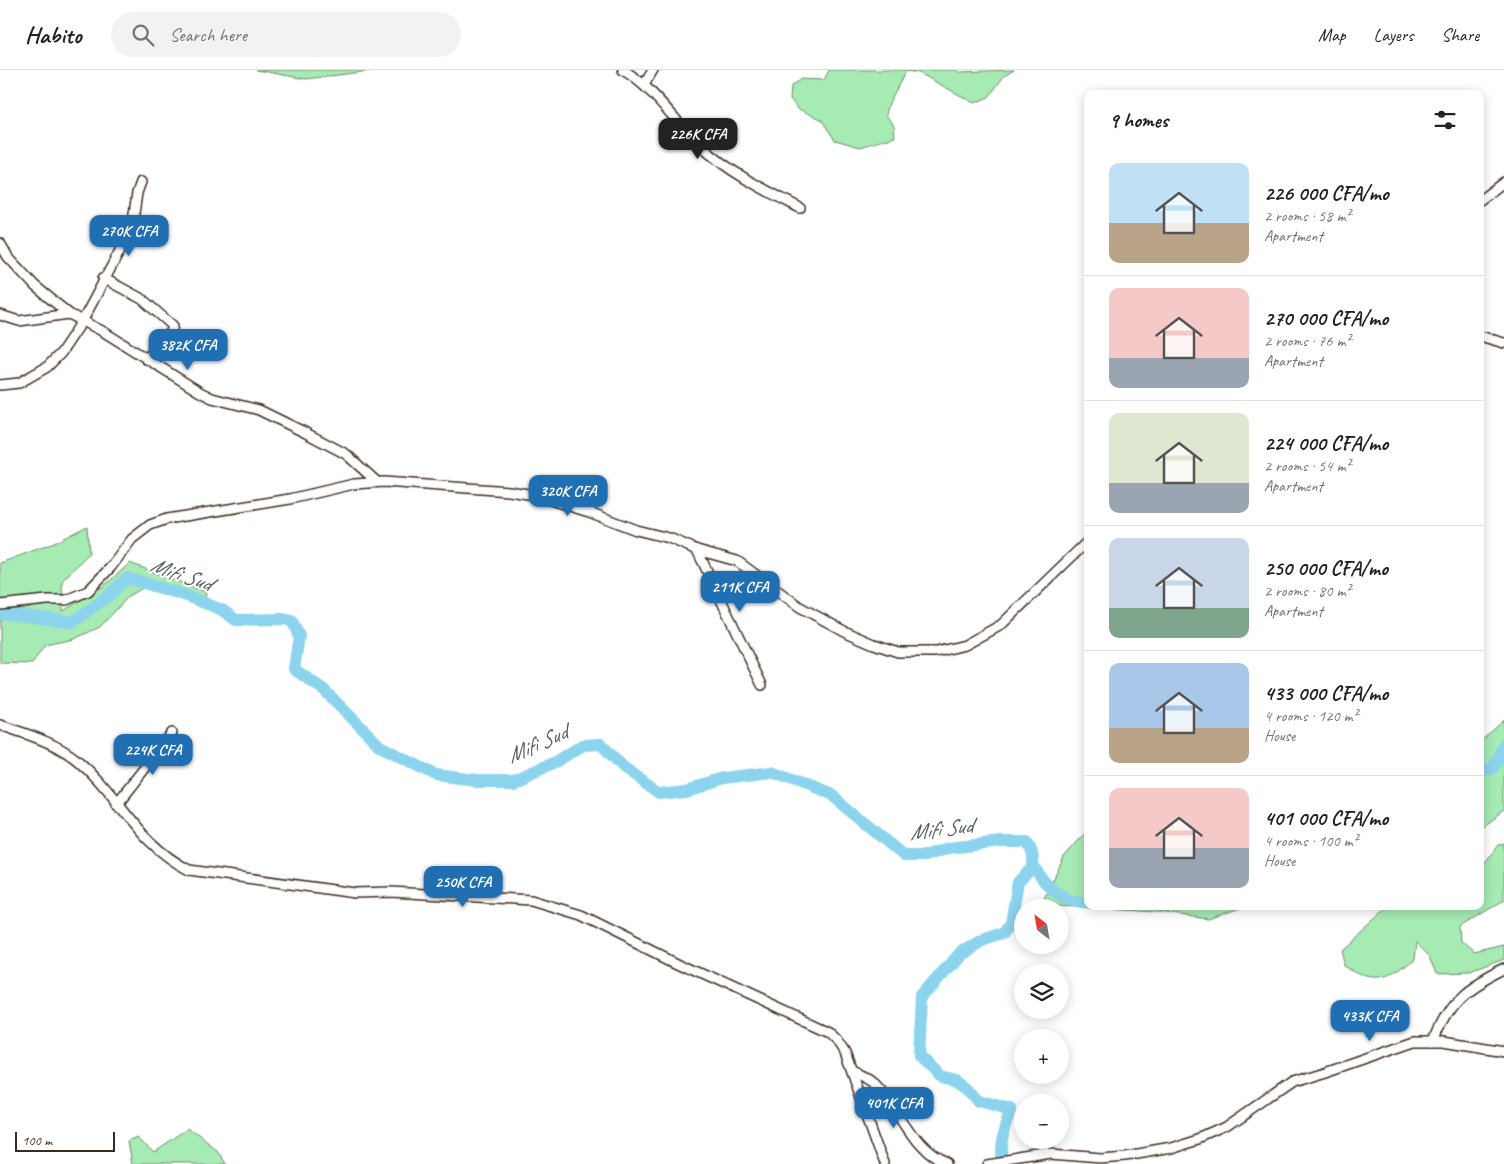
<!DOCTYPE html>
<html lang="en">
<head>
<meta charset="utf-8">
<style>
  :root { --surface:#fff; --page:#f2f2f2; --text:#202124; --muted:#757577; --line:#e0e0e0; --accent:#1f6fb2 }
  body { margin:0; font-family:Caveat,sans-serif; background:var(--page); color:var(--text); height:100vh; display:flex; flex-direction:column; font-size:19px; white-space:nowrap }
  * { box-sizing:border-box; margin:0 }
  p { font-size:16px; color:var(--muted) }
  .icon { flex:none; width:28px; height:28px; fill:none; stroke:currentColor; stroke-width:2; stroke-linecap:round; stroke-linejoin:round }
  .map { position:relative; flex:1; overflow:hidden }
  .sheet { position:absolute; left:1084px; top:20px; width:400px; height:820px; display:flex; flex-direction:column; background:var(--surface); border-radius:10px; box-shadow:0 2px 12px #0003 }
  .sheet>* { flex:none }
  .needle { width:32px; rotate:329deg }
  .tools { position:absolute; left:1014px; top:829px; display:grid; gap:10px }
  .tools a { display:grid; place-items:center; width:55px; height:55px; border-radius:50%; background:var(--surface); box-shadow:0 2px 12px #0003; font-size:25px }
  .scale { position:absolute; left:15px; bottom:12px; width:100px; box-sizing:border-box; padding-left:5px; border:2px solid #3b2a1e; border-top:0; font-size:14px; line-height:18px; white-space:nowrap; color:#3b2a1e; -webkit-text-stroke:4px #fff; paint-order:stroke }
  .price { position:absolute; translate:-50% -42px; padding:0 11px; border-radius:10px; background:var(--accent); color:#fff; font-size:16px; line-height:32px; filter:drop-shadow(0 1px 2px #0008) }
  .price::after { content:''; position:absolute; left:50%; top:30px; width:15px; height:11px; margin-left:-8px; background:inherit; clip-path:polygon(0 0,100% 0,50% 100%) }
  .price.selected { background:#222; color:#fff }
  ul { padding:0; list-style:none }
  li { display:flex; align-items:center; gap:15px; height:125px; padding:0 25px }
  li+li { border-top:1px solid var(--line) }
  li span { display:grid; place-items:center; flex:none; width:140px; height:100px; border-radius:10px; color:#555 }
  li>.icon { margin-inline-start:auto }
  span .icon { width:60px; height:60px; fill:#fffc; stroke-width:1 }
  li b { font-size:21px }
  h2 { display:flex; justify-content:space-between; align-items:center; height:60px; padding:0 25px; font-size:21px }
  header { display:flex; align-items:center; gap:30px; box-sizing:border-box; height:70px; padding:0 25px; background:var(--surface); border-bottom:1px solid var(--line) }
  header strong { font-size:24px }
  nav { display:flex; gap:28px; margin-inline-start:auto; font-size:18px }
  .search { width:350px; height:45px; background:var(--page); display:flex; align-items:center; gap:12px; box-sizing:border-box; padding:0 18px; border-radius:28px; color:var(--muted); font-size:19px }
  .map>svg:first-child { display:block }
  .green { fill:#a6eab4; stroke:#708a69 }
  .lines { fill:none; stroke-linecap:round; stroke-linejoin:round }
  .river { stroke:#8cd4ed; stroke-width:12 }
  .minor-casing { stroke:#3b2a1e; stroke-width:12 }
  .minor { stroke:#fff; stroke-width:9 }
  .labels { text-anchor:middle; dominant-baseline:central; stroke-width:4; stroke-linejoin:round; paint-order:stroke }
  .water-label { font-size:22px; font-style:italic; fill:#535d5c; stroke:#fff }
</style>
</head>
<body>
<header>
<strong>Habito</strong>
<div class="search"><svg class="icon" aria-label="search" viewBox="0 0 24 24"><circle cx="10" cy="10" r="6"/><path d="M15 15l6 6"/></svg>Search here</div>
<nav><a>Map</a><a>Layers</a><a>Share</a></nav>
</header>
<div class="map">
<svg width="1504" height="1094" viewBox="0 0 1504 1094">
  <rect width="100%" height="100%" fill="#fff"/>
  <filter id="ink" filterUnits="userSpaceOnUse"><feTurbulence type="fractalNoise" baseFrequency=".02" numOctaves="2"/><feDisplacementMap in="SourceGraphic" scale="10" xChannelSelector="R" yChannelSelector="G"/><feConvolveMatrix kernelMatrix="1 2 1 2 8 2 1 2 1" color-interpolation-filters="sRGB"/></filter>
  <g filter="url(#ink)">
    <g class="green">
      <polygon points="256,0 370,0 370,1 306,9"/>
      <polygon points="829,0 957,0 959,2 1014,0 1004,6 989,27 974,33 919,3 906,1 889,33 886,45 894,55 895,67 860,77 835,70 821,49 798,39 790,29 791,16 801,9 824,10"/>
      <polygon points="87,456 89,483 62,511 63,541 105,515 130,493 206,522 204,538 146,516 129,526 100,557 74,569 45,575 32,594 0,593 0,493 54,473"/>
      <polygon points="1504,650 1504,741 1480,758 1480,672"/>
      <polygon points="1086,762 1088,764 1088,836 1246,836 1208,849 1157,842 1041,835 1064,787"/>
      <path d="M1504,773V830L1460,857L1461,873L1474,884L1504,877V890L1469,903L1437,904L1430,886L1415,871L1413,889C1384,914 1377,918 1344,895L1340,879L1388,836H1480V799L1498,775Z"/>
      <polygon points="187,1059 218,1082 225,1094 133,1094 129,1071 139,1067 153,1082"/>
    </g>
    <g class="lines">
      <g class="river">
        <path d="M0,543L73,552L108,526L127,508L187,526L222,540L236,550L283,549L292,551L299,566L294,599L324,620L380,676L436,705L477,710H514L555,692L583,675L601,674L623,697L659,722L687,719L722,708L772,702L832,726L904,786H925L948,778L1001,772H1027C1029,776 1031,779 1032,783C1034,788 1032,794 1035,798C1044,815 1068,837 1088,831"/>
        <polyline points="1480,703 1494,697 1504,674"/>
        <path d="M1002,1094C999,1073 1003,1059 1012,1040L979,1031L967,1017L957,1010L940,1006L919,986L922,927L959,884L982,870L1004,863L1011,853L1018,812L1033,797"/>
      </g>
      <g class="minor-casing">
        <g id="minor">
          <path d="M623,0C654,18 674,51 700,75C730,103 765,120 800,138"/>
          <polyline points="644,15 653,0"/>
          <polyline points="1480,130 1504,112"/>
          <polyline points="0,173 8,187 35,216 69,244 104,262 200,322 212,328 259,340 306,363 346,384 377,412"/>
          <polyline points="103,208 142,229 173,256 171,262 146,289"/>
          <polyline points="0,245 19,251 69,244"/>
          <polyline points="1480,266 1504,273"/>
          <polyline points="0,315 19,313 47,297 61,283 83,250 132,158 137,123 141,112"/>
          <polyline points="697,480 762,615"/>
          <polyline points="0,535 47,530 66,530 88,521 111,497 132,469 150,455 167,449 290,429 354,414 384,412 509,421 534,425 589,442 636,460 669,468 697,480 737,491 800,537 844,561 874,574 898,582 936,582 965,575 1001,555 1088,471"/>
          <path d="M0,655C26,664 55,672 77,690C120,726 135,772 189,800L355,823L391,822L531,830L581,845L680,894L828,962L837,971L845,983L885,1094"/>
          <polyline points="116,734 172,663"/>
          <path d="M1433,971C1449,930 1465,918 1504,899"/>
          <path d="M852,1001C859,1005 870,1008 875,1014C900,1038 912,1082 947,1094"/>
          <polyline points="987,1094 1051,1084 1100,1088 1125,1086 1171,1078 1200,1069 1227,1057 1292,1012 1325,1002 1415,971 1444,971 1504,981"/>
        </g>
      </g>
      <use href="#minor" class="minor"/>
    </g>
  </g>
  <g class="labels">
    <g class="water-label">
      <text transform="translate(181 504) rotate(19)">Mifi Sud</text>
      <text transform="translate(537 674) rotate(-24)">Mifi Sud</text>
      <text transform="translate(941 759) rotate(-7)">Mifi Sud</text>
    </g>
  </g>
</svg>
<div class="tools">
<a><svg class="needle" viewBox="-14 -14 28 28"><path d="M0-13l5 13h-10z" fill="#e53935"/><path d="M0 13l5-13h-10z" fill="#757577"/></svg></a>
<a><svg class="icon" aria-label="layers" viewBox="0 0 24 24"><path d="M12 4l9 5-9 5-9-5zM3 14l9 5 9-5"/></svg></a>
<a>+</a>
<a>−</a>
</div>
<div class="scale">100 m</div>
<b class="price selected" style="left:698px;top:90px">226K CFA</b>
<b class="price" style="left:129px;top:187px">270K CFA</b>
<b class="price" style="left:188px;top:301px">382K CFA</b>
<b class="price" style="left:568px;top:447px">320K CFA</b>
<b class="price" style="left:740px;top:543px">211K CFA</b>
<b class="price" style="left:153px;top:706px">224K CFA</b>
<b class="price" style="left:463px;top:838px">250K CFA</b>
<b class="price" style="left:1370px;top:972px">433K CFA</b>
<b class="price" style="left:894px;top:1059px">401K CFA</b>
<section class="sheet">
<h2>9 homes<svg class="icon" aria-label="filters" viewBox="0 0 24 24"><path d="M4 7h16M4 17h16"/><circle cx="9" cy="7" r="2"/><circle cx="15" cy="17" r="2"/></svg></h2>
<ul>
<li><span style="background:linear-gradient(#bfe0f5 60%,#b9a48a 0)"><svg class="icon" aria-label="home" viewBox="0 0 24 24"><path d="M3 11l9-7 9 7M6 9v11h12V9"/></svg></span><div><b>226 000 CFA/mo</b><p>2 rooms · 58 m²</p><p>Apartment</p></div></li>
<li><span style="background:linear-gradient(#f6c9c9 70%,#9aa5b1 0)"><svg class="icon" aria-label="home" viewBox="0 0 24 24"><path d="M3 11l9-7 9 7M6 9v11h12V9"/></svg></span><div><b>270 000 CFA/mo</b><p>2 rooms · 76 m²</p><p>Apartment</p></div></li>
<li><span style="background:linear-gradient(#dfe7d0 70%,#9aa5b1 0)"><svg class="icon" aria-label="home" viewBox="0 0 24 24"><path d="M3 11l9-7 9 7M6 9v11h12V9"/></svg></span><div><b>224 000 CFA/mo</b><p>2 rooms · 54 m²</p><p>Apartment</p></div></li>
<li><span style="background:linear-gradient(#c9d6e8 70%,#7fa58c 0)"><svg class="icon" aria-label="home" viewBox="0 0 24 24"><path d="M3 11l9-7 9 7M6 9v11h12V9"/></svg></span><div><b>250 000 CFA/mo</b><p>2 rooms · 80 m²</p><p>Apartment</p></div></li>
<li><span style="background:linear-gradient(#a9c7e8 65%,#b9a48a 0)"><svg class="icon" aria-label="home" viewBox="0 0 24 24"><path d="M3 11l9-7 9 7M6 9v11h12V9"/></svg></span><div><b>433 000 CFA/mo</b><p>4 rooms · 120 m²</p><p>House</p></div></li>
<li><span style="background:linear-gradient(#f6c9c9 60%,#9aa5b1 0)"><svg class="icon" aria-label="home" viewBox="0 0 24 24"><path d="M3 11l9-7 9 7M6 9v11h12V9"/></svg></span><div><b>401 000 CFA/mo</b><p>4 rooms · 100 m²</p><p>House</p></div></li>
</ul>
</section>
</div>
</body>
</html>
